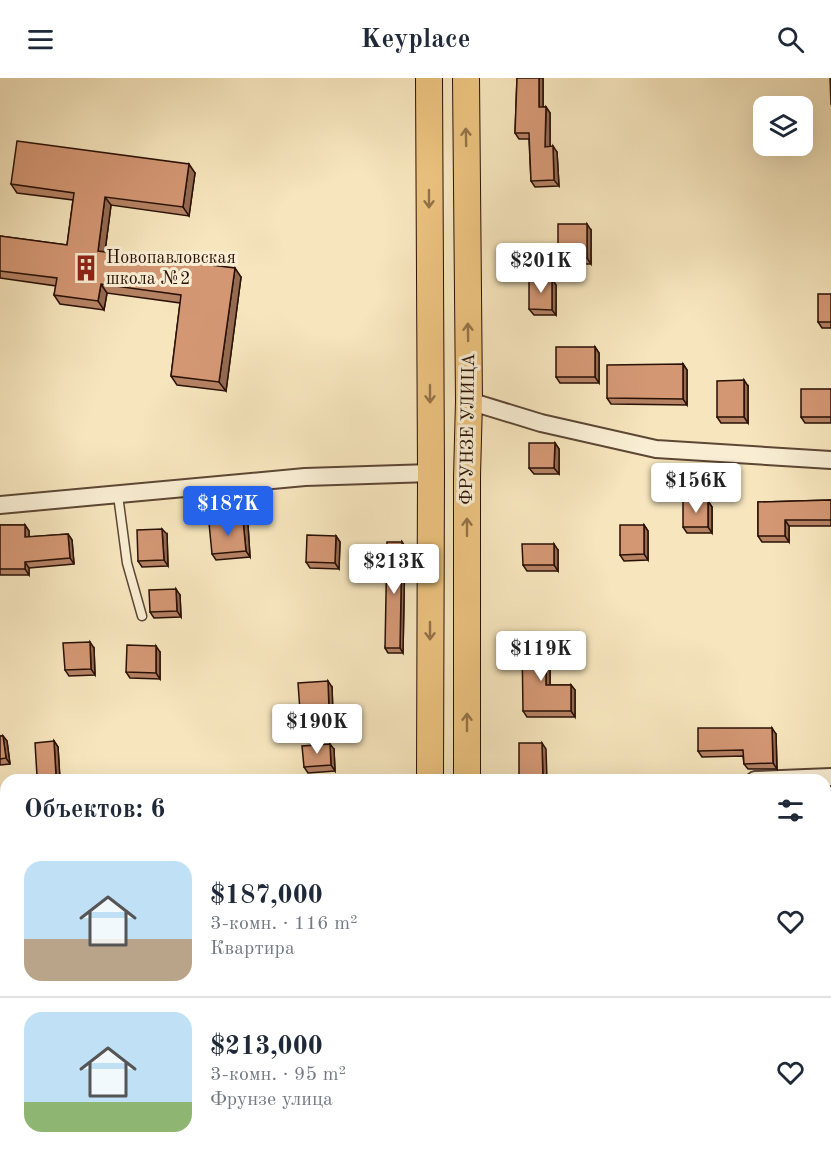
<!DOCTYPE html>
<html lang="ru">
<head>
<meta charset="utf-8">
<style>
  :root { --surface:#fff; --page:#f6f6f7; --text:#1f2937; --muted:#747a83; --line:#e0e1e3; --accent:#2563eb }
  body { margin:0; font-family:"Old Standard TT",serif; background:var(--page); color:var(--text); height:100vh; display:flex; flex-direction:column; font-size:22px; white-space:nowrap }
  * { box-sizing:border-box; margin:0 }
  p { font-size:20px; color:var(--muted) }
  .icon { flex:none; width:33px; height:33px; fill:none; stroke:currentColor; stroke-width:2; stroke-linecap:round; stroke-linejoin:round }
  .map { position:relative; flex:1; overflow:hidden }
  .side { position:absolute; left:0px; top:696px; width:831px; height:386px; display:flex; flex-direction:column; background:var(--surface); border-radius:18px 18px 0 0; box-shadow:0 6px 24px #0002 }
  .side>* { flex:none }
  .controls { position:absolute; left:753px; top:18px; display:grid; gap:12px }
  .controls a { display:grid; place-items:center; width:60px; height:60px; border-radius:12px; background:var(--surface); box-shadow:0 6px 24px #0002; font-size:30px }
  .price { position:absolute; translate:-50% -51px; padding:0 14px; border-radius:6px; background:#fff; color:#222; font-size:20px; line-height:39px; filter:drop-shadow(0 2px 3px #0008) }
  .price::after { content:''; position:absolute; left:50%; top:36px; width:18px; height:14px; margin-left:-9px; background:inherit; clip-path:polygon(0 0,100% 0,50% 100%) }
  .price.on { background:var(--accent); color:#fff }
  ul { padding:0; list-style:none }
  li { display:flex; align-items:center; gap:18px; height:150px; padding:0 24px }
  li+li { border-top:2px solid var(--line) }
  li span { display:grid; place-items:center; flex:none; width:168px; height:120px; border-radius:18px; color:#555 }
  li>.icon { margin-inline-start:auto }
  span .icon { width:72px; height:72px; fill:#fffc; stroke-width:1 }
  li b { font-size:26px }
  h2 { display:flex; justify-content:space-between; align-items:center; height:72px; padding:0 24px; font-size:26px }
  header { display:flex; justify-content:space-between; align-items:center; height:78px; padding:0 24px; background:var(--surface); font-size:27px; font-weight:800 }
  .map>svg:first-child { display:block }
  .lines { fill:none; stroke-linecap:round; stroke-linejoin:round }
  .lane-casing { stroke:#5d4634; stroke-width:11 }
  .street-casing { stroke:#5d4634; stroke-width:20 }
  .primary-casing { stroke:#2a1106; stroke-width:28 }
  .lane { stroke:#f9eed4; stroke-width:8 }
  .street { stroke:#f9eed4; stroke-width:16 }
  .primary { stroke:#ebc27e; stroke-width:26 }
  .wall { fill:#b58264; stroke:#2a1106; stroke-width:1.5 }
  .shaded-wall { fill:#946a51; stroke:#2a1106; stroke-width:1.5 }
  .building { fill:#d39774; stroke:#2a1106; stroke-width:1.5 }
  .oneway { stroke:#947248 }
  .labels { text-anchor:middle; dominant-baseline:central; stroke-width:6; stroke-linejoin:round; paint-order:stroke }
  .poi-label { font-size:18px; fill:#2a1106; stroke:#f9eed4; text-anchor:start }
  .street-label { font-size:18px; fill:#2a1106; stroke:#f9eed4 }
</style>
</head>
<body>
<header><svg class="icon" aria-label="menu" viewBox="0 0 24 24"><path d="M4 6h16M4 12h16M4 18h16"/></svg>Keyplace<svg class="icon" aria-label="search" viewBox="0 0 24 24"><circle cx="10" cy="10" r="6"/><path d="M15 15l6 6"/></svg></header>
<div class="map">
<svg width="831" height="1081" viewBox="0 0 831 1081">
  <rect width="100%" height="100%" fill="#f6e5bd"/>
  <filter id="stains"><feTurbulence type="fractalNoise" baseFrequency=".00333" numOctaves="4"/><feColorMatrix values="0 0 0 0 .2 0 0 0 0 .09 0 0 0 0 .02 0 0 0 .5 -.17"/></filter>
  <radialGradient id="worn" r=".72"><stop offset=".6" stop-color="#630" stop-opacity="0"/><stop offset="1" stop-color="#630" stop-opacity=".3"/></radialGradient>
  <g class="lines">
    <g class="lane-casing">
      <polyline id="lane" points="118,417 127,485 142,538"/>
    </g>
    <g class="street-casing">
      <g id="street">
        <polyline points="469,323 541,345 656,371 831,382"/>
        <polyline points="0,427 305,399 431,395"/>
        <polyline points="755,702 831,699"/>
        <polyline points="0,807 6,806"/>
        <polyline points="825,985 831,984"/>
        <polyline points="0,1000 6,1000"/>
        <polyline points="204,1076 204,1081"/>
      </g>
    </g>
    <g class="primary-casing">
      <g id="primary">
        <polyline points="429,0 431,395 430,702"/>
        <polyline points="466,0 469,323 467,398 467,702"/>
        <polyline points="429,1081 429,1076"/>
        <polyline points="468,1081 468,1076"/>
      </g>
    </g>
    <use href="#lane" class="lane"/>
    <use href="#street" class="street"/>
    <use href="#primary" class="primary"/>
  </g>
  <g class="wall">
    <polygon points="517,0 543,0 543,29 546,29 550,35 550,69 557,74 559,108 535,109 531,103 529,61 519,61 515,55"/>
    <polygon points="195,95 189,138 111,127 105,173 241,199 226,313 177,307 171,298 180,225 107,215 104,232 60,226 54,217 56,208 0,200 0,158 67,167 73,122 17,115 11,106"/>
    <polygon points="591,152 591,186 562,186 558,180"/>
    <polygon points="552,201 556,207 556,237 534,237 529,231"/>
    <polygon points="831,216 831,250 822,250 818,244"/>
    <polygon points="595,269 599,275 599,305 560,305 556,299"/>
    <polygon points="683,286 687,292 687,327 611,326 607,320"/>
    <polygon points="748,308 748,345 721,345 717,339"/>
    <polygon points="831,311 831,345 805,345 801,339"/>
    <polygon points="555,365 559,371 559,396 534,396 529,390"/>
    <polygon points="831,422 831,448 789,448 789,464 762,464 758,458 758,424"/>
    <polygon points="708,423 712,429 712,455 687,455 683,449"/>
    <polygon points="0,447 25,447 29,453 29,459 68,456 72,462 74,486 29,490 29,497 0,497"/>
    <polygon points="248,447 250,479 216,482 212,476"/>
    <polygon points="644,447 648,453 648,482 624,483 620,477"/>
    <polygon points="167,456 168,488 142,489 138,483"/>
    <polygon points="336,458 340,464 339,491 310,490 306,484"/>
    <polygon points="402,464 405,469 403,575 388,575 385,570"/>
    <polygon points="558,472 558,493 527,493 523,487"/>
    <polygon points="180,517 181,539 154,540 150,534"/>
    <polygon points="546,564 550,570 550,607 571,607 575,612 575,639 527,639 523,633"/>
    <polygon points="94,570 95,597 69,598 65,592"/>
    <polygon points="160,574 160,601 130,600 126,594"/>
    <polygon points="332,609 333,637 304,639 300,633"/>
    <polygon points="776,656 777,691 748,691 744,686 743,678 702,679 698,673"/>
    <polygon points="0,658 3,658 7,663 10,686 0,687"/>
    <polygon points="54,663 58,669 60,702 40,702 37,698"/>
    <polygon points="334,671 335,693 308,695 304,689"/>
    <polygon points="825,727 831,731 831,762 825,762"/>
    <rect x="0" y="760" width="6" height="33"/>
    <polygon points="0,828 3,832 4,858 0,859"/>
    <rect x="825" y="913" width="6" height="35"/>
  </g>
  <g class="shaded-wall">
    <polygon points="539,0 543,0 543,35 539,29"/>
    <polygon points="546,29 550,35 550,75 545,69"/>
    <polygon points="553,68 557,74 559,108 554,102"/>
    <polygon points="189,86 195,95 189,138 183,129"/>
    <polygon points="105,119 111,127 104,181 98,173"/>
    <polygon points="587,146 591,152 591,186 587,180"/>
    <polygon points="235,190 241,199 226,313 219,304"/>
    <polygon points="552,201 556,207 556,237 552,232"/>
    <polygon points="101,206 107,215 104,232 98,223"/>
    <polygon points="595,269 599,275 599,305 595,299"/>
    <polygon points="683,286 687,292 687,327 683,321"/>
    <polygon points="744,302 748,308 748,345 744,339"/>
    <polygon points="555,365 559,371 559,396 554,390"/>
    <polygon points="708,423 712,429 712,455 708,449"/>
    <polygon points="243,442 248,447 250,479 246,473"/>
    <polygon points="785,442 789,448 789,464 785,458"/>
    <polygon points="25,447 29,453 29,465 25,459"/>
    <polygon points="644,447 648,453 648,482 644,476"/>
    <polygon points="162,451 167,456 168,488 164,482"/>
    <polygon points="68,456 72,462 74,486 70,480"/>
    <polygon points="336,458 340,464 339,491 335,485"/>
    <polygon points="402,464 405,469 403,575 400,570"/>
    <polygon points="554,466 558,472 558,493 554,487"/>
    <polygon points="25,484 29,490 29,497 25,491"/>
    <polygon points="176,511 180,517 181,539 177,533"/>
    <polygon points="90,564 94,570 95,597 91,591"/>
    <polygon points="546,564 550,570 550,613 546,607"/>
    <polygon points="156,568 160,574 160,601 156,595"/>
    <polygon points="328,603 332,609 333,637 329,631"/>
    <polygon points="571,607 575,612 575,639 571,633"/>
    <polygon points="772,650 776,656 777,691 773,685"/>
    <polygon points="3,658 7,663 10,686 6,680"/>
    <polygon points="54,663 58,669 60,702 56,697"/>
    <polygon points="542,665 546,671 547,702 543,702"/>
    <polygon points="330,666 334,671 335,693 331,687"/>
    <polygon points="828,727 831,731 831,760 828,756"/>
    <polygon points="0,828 3,832 4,858 0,853"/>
    <rect x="326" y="1076" width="4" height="5"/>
    <polygon points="614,1076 617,1076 618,1081 614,1081"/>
  </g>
  <g class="building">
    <polygon points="517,0 539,0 539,29 546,29 545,69 553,68 554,102 531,103 529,55 515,55"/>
    <polygon points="830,0 831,0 831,27"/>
    <polygon points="17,63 189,86 183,129 105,119 98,173 235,190 219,304 171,298 181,217 101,206 98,223 54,217 57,200 0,193 0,158 67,167 74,115 11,106"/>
    <rect x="558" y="146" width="29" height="34"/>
    <polygon points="529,201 552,201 552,232 529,231"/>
    <rect x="818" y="216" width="13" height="28"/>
    <rect x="556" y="269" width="39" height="30"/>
    <polygon points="683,286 683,321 607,320 607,287"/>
    <polygon points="744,302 744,339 717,339 717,303"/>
    <rect x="801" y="311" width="30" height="28"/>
    <polygon points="529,365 555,365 554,390 529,390"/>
    <polygon points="831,422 831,442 785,442 785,458 758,458 758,424"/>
    <rect x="683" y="423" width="25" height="26"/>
    <polygon points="243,442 246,473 212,476 209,445"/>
    <polygon points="0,447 25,447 25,459 68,456 70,480 25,484 25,491 0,491"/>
    <polygon points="620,447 644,447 644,476 620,477"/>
    <polygon points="162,451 164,482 138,483 137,452"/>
    <polygon points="307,457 336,458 335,485 306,484"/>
    <polygon points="387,464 402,464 400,570 385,570"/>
    <polygon points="522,466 554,466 554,487 523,487"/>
    <polygon points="176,511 177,533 150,534 149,512"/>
    <polygon points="90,564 91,591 65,592 63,565"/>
    <polygon points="522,564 546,564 546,607 571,607 571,633 523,633"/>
    <polygon points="127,567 156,568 156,595 126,594"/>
    <polygon points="328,603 329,631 300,633 298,605"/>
    <polygon points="698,650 772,650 773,685 744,686 743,672 698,673"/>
    <polygon points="0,658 3,658 6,680 0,681"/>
    <polygon points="54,663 56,697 37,698 35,665"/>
    <polygon points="519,665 542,665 543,702 519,702"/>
    <polygon points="330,666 331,687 304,689 302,668"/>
    <polygon points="317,699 318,702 284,702 284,701"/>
    <rect x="825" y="727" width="3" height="29"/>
    <polygon points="0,760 6,760 6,786 0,787"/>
    <rect x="825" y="913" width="6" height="29"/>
    <rect x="299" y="1076" width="27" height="5"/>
    <polygon points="591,1076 614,1076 614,1081 592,1081"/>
  </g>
  <defs><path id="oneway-shaft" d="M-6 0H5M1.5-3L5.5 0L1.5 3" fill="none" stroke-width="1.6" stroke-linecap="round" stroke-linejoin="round" transform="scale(1.5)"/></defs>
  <g class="oneway">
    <use href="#oneway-shaft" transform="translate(466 59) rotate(-91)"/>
    <use href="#oneway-shaft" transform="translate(429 121) rotate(90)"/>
    <use href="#oneway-shaft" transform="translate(468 254) rotate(-91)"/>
    <use href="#oneway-shaft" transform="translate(430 316) rotate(90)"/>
    <use href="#oneway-shaft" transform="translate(467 449) rotate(-90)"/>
    <use href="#oneway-shaft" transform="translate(430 553) rotate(90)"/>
    <use href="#oneway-shaft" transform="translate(467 644) rotate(-90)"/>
  </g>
  <defs>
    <g id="building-bare" transform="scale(2.07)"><path d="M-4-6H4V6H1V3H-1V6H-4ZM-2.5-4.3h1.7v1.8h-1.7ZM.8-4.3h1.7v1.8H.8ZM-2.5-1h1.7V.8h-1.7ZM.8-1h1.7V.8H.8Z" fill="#8f2418" stroke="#f9eed4" stroke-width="2.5" paint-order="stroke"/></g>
  </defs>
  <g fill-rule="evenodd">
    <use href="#building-bare" x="86" y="190"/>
  </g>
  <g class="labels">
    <g class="poi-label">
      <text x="106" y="180">Новопавловская<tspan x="106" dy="21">школа №2</tspan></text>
    </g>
    <g class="street-label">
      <text transform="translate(468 351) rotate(-89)">ФРУНЗЕ УЛИЦА</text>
    </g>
  </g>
  <rect width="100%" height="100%" filter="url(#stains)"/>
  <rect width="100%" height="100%" fill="url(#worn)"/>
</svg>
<div class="controls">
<a><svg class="icon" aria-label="layers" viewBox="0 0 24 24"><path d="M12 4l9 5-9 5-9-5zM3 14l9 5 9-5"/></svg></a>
</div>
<b class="price" style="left:541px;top:216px">$201K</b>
<b class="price" style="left:696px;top:436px">$156K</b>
<b class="price on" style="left:228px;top:459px">$187K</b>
<b class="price" style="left:394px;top:517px">$213K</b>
<b class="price" style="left:541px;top:604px">$119K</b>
<b class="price" style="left:317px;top:677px">$190K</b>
<section class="side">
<h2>Объектов: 6<svg class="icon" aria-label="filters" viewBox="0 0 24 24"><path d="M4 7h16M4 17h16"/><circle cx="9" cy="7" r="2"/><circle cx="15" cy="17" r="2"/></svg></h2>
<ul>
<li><span style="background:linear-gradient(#bfe0f5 65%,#b9a48a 0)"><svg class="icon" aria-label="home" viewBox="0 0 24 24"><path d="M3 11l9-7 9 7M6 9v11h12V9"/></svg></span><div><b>$187,000</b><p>3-комн. · 116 m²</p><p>Квартира</p></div><svg class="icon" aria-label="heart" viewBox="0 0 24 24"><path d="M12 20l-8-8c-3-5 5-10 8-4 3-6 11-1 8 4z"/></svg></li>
<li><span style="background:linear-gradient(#bfe0f5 75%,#8fb573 0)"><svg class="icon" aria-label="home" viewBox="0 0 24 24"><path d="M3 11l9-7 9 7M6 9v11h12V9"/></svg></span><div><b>$213,000</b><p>3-комн. · 95 m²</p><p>Фрунзе улица</p></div><svg class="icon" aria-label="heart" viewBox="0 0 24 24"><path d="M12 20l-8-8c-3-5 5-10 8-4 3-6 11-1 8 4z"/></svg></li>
</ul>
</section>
</div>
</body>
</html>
